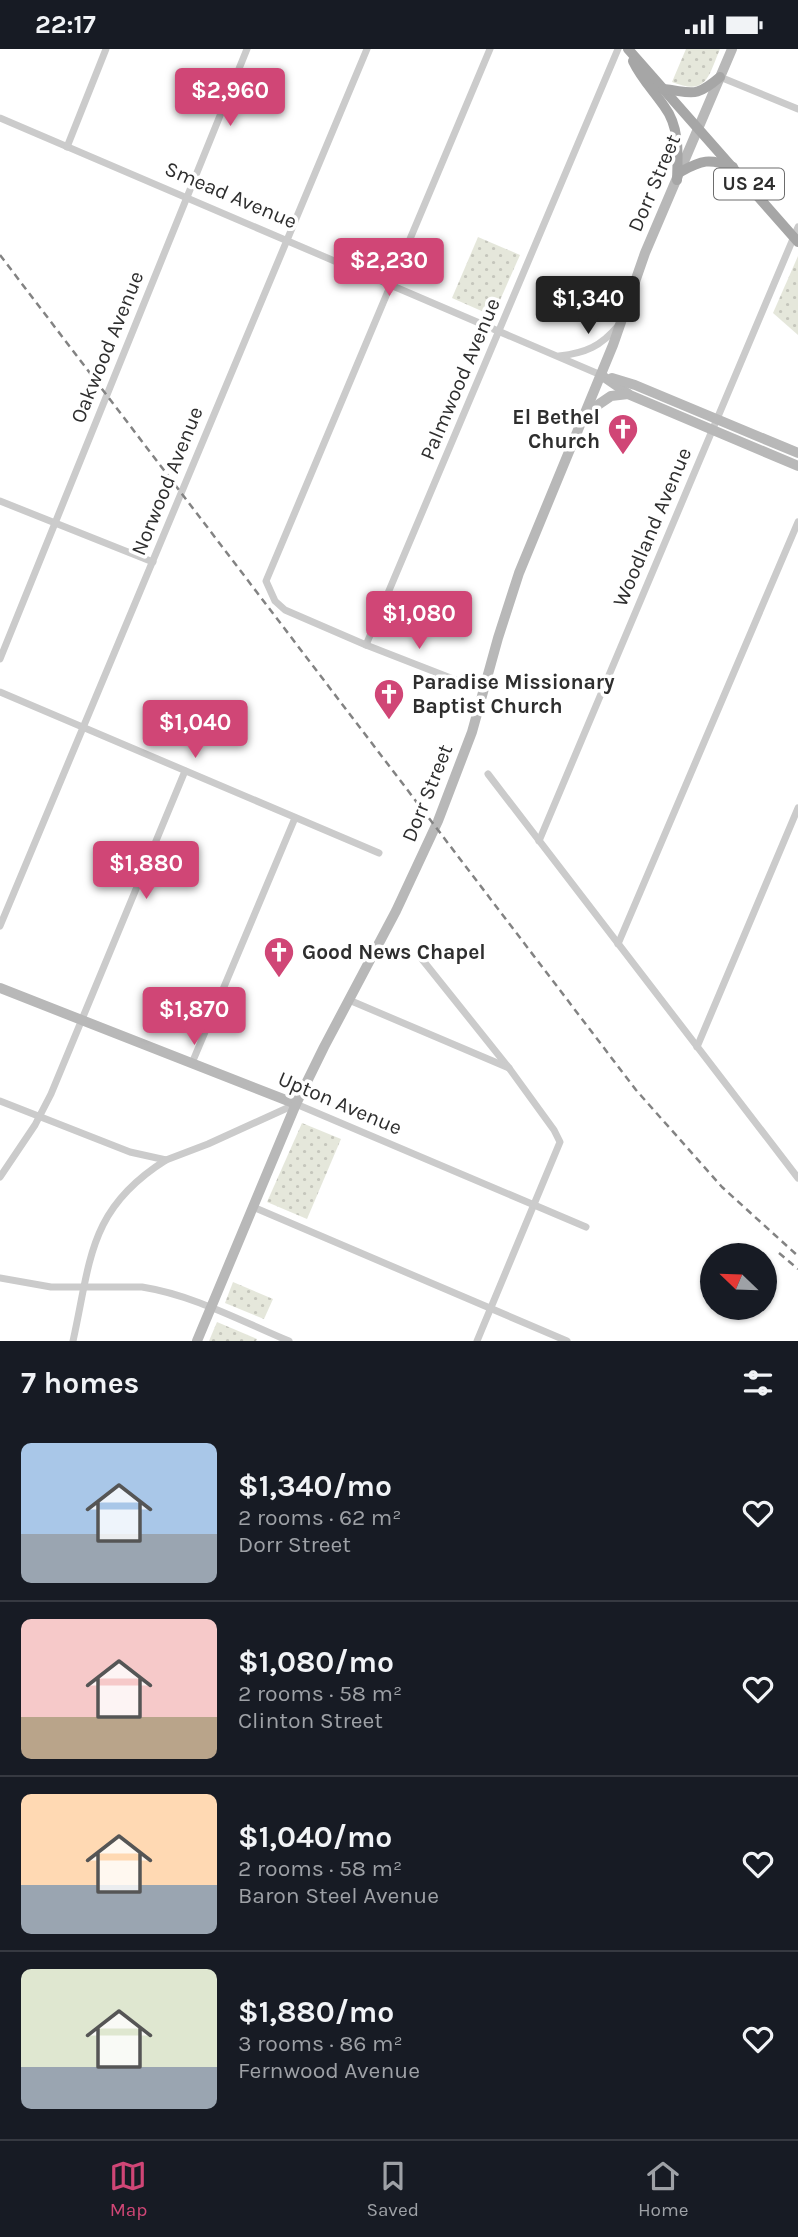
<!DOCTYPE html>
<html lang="en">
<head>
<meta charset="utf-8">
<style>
  :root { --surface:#171b24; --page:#242831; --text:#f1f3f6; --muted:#9ea1a6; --line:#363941; --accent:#d04676 }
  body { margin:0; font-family:Karla,sans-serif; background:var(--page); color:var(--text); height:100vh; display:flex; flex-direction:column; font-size:26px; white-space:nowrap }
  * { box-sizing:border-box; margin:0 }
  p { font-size:23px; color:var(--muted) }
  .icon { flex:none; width:38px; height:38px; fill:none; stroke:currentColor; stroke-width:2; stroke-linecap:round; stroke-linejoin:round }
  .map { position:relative; height:1292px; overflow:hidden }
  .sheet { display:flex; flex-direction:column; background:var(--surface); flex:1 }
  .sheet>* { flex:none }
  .needle { width:46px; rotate:293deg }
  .tools { position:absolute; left:700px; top:1194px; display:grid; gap:14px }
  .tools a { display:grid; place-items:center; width:77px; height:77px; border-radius:50%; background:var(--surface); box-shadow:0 2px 5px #0004; font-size:35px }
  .price { position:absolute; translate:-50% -60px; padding:0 16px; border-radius:7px; background:var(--accent); color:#fff; font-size:23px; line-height:46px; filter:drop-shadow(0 2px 4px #0008) }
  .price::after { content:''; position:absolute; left:50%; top:42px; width:21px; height:16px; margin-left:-10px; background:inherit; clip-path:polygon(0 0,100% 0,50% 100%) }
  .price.active { background:#222; color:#fff }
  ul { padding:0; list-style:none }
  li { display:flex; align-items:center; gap:21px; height:175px; padding:0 21px }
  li+li { border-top:2px solid var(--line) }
  li span { display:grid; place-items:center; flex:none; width:196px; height:140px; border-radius:10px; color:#555 }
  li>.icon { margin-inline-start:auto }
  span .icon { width:84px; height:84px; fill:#fffc; stroke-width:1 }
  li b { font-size:30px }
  h2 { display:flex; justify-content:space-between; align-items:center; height:84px; padding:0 21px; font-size:30px }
  .status { display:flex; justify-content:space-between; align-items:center; height:49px; padding:0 35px; background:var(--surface); direction:ltr }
  .status svg { height:19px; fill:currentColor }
  .tab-bar { display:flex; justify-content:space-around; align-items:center; height:98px; border-top:2px solid var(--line); background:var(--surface); font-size:19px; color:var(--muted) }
  .tab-bar a { display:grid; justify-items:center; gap:4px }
  .tab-bar .active { color:var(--accent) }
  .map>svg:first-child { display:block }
  .grass { fill:url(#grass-dots) }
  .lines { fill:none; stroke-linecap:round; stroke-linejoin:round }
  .street { stroke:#cbcbcb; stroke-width:7 }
  .secondary { stroke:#b8b8b8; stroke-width:10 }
  .primary { stroke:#a6a6a6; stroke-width:10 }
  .rail { stroke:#838383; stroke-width:2.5; stroke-dasharray:7 5; stroke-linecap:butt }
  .labels { text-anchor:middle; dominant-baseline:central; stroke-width:7; stroke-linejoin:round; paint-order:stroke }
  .shield { fill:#fff; stroke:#6d6d6d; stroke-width:2 }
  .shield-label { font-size:19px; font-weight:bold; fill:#2e2e2e }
  .street-label { font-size:21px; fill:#2e2e2e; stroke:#fff }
  .poi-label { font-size:21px; font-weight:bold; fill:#2e2e2e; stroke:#fff; text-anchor:start }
</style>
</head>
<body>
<div class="status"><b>22:17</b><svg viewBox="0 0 49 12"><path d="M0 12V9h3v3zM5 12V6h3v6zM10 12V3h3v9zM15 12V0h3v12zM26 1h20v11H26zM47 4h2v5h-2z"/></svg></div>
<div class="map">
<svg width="798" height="1292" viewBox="0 0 798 1292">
  <defs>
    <pattern id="grass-dots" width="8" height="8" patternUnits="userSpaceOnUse" patternTransform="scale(1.75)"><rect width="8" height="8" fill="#e5e7db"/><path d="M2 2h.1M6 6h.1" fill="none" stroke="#c5c6bc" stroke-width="1.8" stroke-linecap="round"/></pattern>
  </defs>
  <rect width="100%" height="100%" fill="#fff"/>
  <g class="grass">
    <path d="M686,0H720C708,28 707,47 672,33Z"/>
    <polygon points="478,188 520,206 493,267 452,249"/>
    <polygon points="798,207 798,286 773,264"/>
    <polygon points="302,1074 341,1090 307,1170 267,1153"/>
    <polygon points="233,1233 273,1250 264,1270 225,1254"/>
    <polygon points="217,1273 257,1290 256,1292 209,1292"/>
  </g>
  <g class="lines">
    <g class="street">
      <polyline points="720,28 798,60"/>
      <polyline points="0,69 601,326"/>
      <polyline points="67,98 106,0"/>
      <path d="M559,307C586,304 601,297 618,277"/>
      <polyline points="0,452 153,513"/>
      <polyline points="366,596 618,0"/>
      <polyline points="0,610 247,0"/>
      <polyline points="461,633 366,596 285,561 275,552 266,532 490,0"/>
      <polyline points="0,643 379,804"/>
      <polyline points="488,725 798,1129"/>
      <polyline points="539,792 798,178"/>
      <polyline points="0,877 367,0"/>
      <polyline points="618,895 798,473"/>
      <polyline points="421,909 509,1019 554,1081 560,1093 477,1292"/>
      <polyline points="349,951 509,1019"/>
      <polyline points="697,998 798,759"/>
      <polyline points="192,1014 295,769"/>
      <polyline points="0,1052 130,1103 166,1111 208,1095 296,1055 586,1178"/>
      <polyline points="0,1128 35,1076 51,1045 185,722"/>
      <polyline points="253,1158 567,1292"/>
      <path d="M0,1229L51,1238H142C193,1246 241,1272 289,1292"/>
      <path d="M73,1292C91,1211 88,1160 166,1111"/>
    </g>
    <g class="secondary">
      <polyline points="601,326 630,346 798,417"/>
      <polyline points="612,329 635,336 798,404"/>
      <polyline points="586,364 611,347 628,345"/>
      <polyline points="0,939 296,1055"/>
      <polyline points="197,1292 296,1055 324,998 396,862 438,772 472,683 498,589 519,524 613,296 645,204 732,0"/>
    </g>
    <g class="primary">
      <polyline points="628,0 798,193"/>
      <path d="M633,12C641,29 653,41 664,57C680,78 678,105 677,131"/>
      <path d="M663,40C693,43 694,50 720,28"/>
      <path d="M680,123C702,111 709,109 733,118"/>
    </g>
    <g class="rail">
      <polyline points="0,206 636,1041 722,1138 798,1207"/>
      <polyline points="779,1204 798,1220"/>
    </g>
  </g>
  <defs>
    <g id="church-pin" transform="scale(1.575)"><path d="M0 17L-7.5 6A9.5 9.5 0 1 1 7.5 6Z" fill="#d04676" stroke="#fff"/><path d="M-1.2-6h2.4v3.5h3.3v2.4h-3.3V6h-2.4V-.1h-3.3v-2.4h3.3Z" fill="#fff"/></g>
  </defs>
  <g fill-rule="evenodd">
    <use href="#church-pin" x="623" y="380"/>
    <use href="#church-pin" x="389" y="645"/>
    <use href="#church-pin" x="279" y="903"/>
  </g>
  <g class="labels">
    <rect class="shield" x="714" y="119.5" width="70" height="31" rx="5"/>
    <g class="shield-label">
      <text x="749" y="135">US 24</text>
    </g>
    <g class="street-label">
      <text transform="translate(654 134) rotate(-67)">Dorr Street</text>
      <text transform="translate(231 146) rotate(23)">Smead Avenue</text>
      <text transform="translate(107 298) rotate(-68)">Oakwood Avenue</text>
      <text transform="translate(460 330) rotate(-67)">Palmwood Avenue</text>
      <text transform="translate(167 432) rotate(-68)">Norwood Avenue</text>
      <text transform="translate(652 478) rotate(-67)">Woodland Avenue</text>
      <text transform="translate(427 744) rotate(-68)">Dorr Street</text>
      <text transform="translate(340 1054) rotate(23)">Upton Avenue</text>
    </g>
    <g class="poi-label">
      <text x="600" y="368" text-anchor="end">El Bethel<tspan x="600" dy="24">Church</tspan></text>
      <text x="412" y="633">Paradise Missionary<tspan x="412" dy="24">Baptist Church</tspan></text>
      <text x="302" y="903">Good News Chapel</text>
    </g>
  </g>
</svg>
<div class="tools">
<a><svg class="needle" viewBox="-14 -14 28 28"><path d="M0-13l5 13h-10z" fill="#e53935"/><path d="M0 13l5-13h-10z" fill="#9ea1a6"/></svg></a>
</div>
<b class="price" style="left:230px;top:79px">$2,960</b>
<b class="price" style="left:389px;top:249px">$2,230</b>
<b class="price active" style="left:588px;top:287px">$1,340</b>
<b class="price" style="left:419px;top:602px">$1,080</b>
<b class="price" style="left:195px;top:711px">$1,040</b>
<b class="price" style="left:146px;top:852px">$1,880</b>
<b class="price" style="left:194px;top:998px">$1,870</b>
</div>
<section class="sheet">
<h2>7 homes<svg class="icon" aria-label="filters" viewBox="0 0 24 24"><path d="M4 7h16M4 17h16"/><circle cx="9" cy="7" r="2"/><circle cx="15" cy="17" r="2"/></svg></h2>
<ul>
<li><span style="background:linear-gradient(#a9c7e8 65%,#9aa5b1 0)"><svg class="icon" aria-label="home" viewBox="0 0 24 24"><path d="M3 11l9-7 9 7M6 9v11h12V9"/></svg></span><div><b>$1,340/mo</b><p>2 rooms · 62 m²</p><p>Dorr Street</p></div><svg class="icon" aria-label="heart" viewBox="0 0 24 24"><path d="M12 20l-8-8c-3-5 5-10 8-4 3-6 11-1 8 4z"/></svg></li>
<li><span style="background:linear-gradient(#f6c9c9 70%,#b9a48a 0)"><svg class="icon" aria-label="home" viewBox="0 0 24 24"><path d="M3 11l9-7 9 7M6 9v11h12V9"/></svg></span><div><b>$1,080/mo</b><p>2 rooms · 58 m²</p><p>Clinton Street</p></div><svg class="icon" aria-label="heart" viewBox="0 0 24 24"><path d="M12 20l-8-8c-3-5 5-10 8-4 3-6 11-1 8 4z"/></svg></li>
<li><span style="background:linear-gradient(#ffd9b3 65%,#9aa5b1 0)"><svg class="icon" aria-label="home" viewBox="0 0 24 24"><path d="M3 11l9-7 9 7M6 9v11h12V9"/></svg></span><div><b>$1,040/mo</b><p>2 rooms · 58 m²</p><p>Baron Steel Avenue</p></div><svg class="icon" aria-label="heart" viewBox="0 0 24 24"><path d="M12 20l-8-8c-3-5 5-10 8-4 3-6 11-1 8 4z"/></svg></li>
<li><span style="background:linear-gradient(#dfe7d0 70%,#9aa5b1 0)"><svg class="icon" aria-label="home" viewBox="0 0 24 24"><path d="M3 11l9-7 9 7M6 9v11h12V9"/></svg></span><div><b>$1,880/mo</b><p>3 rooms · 86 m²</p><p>Fernwood Avenue</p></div><svg class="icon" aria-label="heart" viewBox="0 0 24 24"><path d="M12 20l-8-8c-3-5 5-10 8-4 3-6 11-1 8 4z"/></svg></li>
</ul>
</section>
<nav class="tab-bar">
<a class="active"><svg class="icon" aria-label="map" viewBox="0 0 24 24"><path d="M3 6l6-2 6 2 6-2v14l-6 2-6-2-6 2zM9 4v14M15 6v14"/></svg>Map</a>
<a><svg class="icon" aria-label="saved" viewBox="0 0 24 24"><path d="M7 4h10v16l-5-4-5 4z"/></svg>Saved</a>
<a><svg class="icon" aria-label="home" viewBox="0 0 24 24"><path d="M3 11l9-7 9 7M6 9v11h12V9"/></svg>Home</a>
</nav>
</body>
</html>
